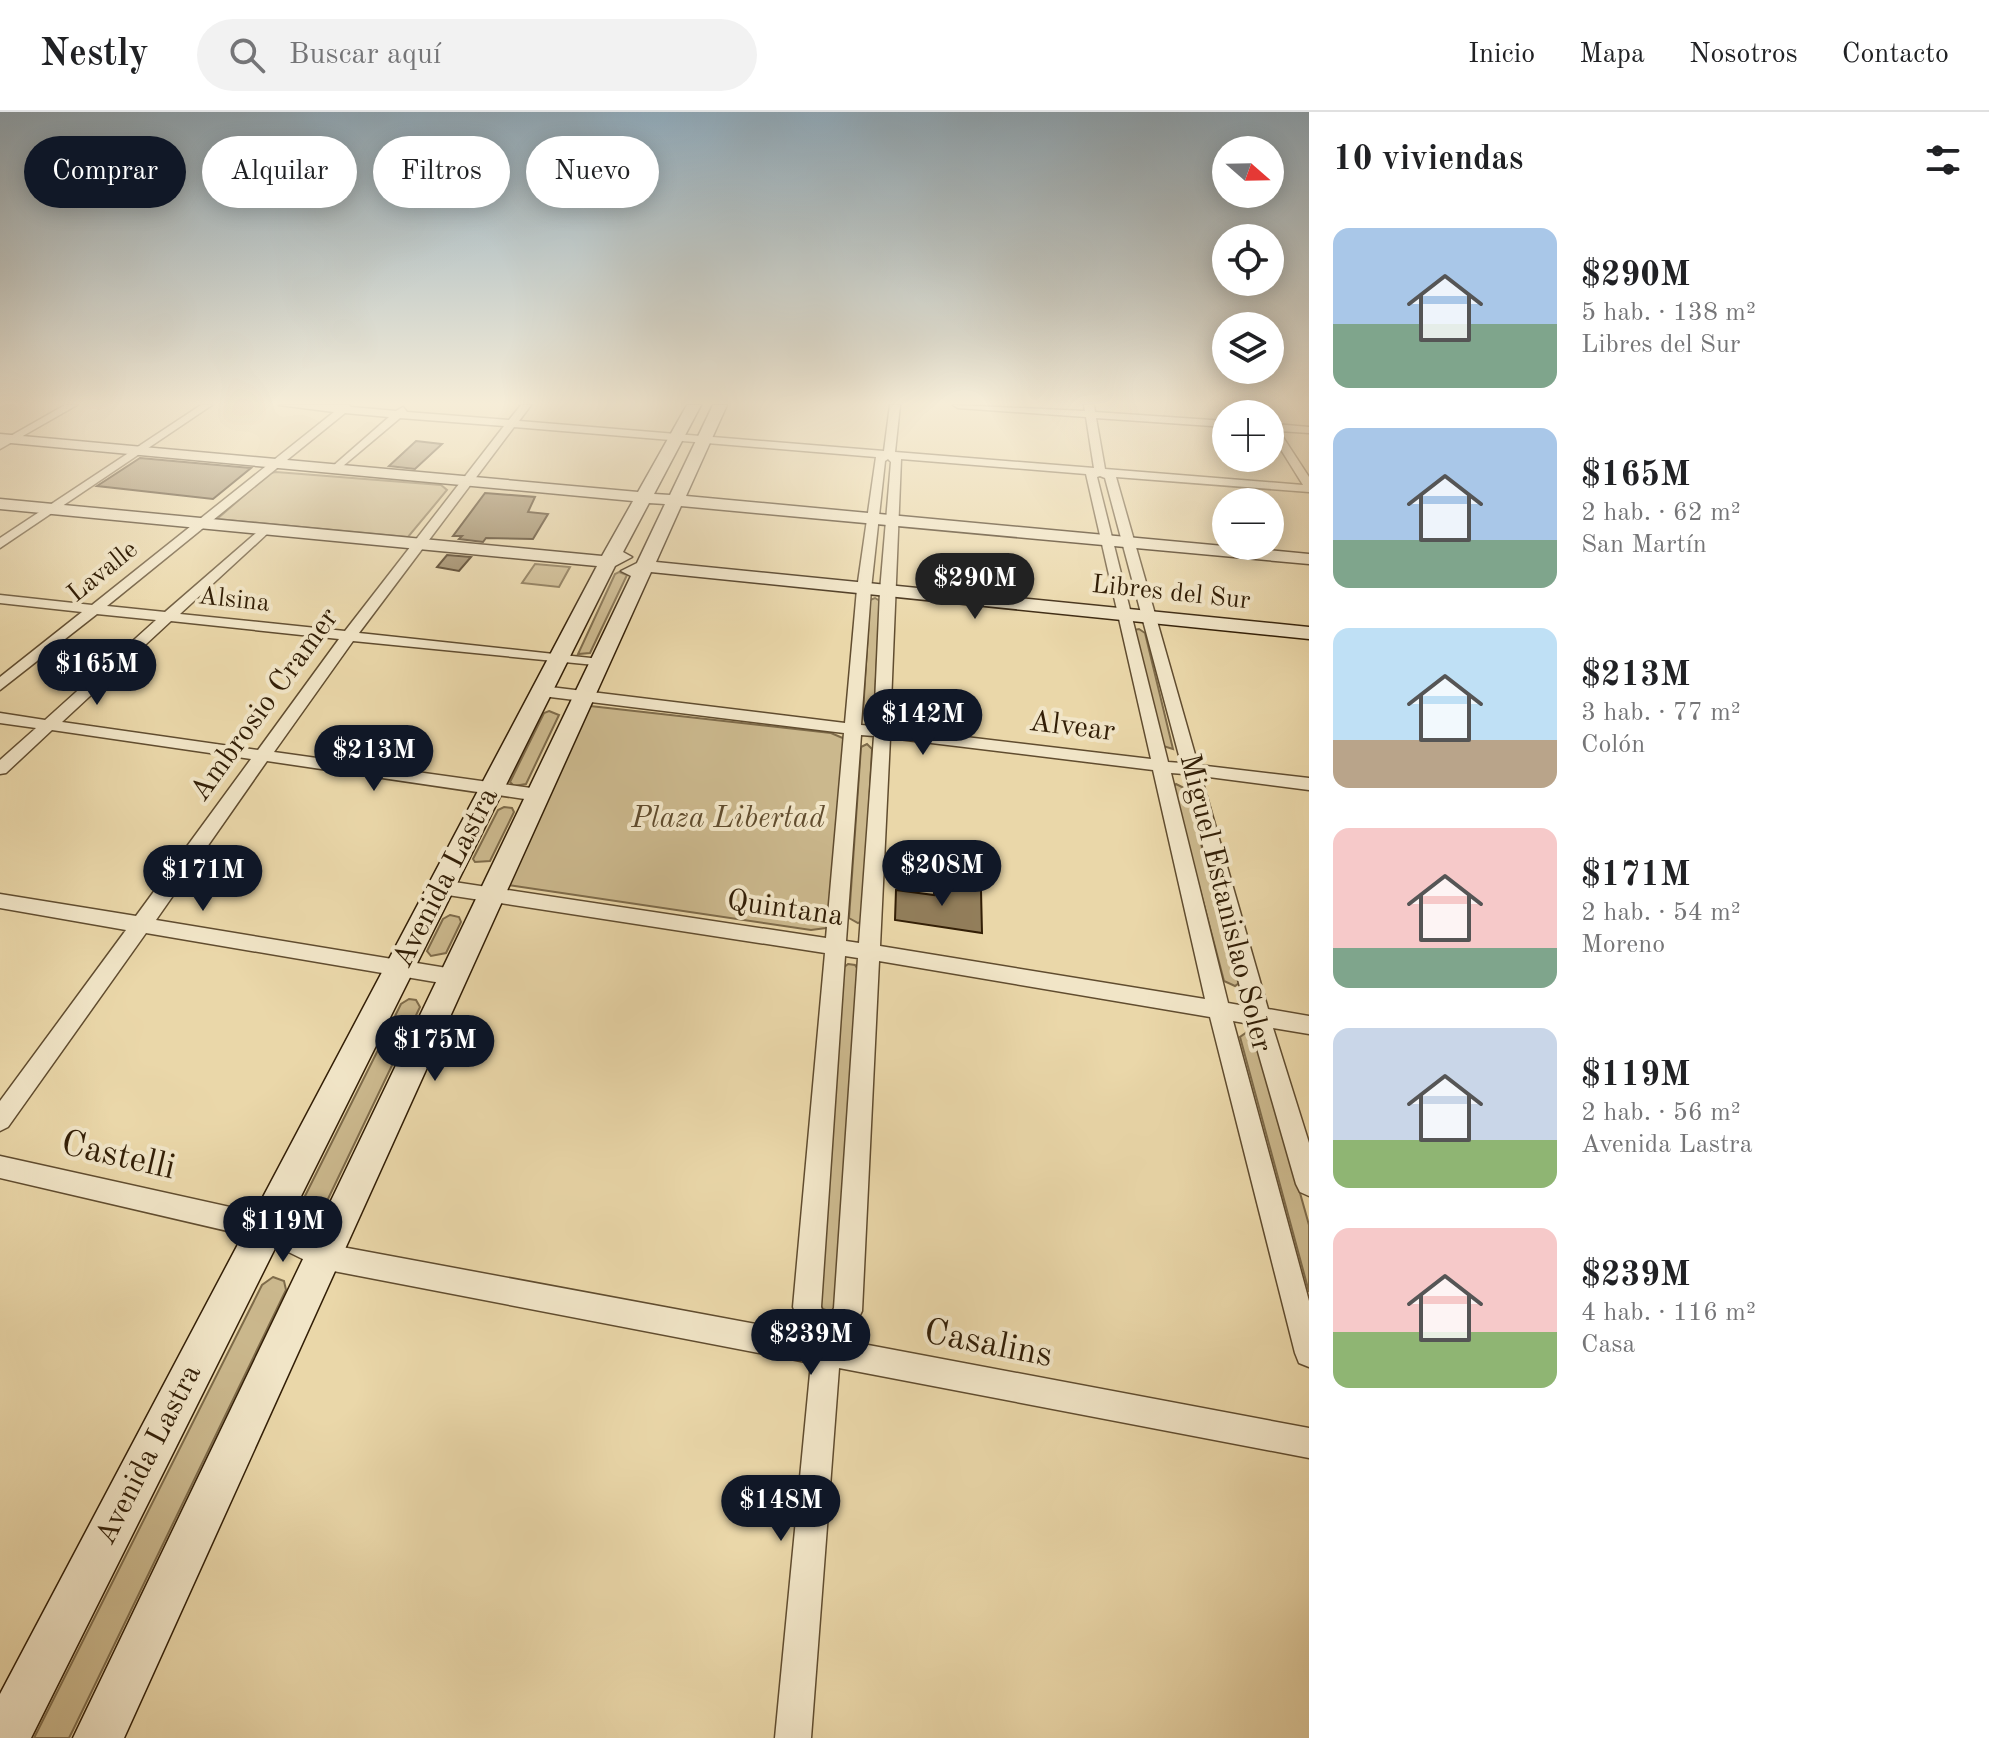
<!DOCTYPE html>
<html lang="es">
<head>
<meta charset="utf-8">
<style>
  :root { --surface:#fff; --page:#f2f2f2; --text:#202124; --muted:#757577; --line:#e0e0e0; --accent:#111827 }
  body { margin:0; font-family:"Old Standard TT",serif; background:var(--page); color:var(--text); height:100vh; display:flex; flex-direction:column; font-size:30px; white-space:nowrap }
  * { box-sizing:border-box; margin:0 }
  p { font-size:26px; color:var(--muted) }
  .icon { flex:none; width:44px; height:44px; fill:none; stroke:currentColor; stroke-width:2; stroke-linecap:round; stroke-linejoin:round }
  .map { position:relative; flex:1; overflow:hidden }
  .sheet { display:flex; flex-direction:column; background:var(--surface); width:680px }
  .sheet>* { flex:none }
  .top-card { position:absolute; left:24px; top:24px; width:760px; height:72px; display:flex; gap:16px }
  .needle { width:52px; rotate:110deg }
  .controls { position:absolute; left:1212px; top:24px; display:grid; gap:16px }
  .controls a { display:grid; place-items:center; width:72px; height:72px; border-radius:50%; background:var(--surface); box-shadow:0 4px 20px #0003; font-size:40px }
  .price { position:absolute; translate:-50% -68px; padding:0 18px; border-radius:28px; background:var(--accent); color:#fff; font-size:26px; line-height:52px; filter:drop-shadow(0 2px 4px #0008) }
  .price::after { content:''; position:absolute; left:50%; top:48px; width:24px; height:18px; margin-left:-12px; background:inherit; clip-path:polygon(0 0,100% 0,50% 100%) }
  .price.on { background:#222; color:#fff }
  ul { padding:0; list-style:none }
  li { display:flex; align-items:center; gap:24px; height:200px; padding:0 24px }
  li span { display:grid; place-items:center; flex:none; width:224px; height:160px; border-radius:16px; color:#555 }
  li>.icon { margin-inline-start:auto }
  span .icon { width:96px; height:96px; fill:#fffc; stroke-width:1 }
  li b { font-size:34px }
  h2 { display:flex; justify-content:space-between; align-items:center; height:96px; padding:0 24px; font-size:34px }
  .pill { padding:0 28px; border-radius:36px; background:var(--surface); box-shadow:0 4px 20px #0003; font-size:28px; line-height:72px }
  .pill.on { background:var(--accent); color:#fff }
  header { display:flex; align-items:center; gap:48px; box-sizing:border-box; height:112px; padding:0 40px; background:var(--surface); border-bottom:2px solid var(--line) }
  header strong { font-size:38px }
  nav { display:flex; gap:44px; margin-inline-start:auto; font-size:28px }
  .search { width:560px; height:72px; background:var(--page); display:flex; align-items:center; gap:20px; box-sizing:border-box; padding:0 28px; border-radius:44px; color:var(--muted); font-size:30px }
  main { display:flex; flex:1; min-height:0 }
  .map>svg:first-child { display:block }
  .green { fill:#cbb88d; stroke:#7e6b4a; stroke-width:2 }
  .building { fill:#927e5b; stroke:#321e06; stroke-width:2 }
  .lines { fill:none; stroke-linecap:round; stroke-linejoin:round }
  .street-casing { stroke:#604c2f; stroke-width:3 }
  .secondary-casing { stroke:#321e06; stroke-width:3 }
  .street { fill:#f1e5c7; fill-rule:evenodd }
  .secondary { fill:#f1e5c7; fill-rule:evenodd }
  .labels { text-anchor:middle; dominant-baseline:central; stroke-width:8; stroke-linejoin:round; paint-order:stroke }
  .far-street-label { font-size:26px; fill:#321e06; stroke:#f1e5c7 }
  .street-label { font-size:30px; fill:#321e06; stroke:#f1e5c7 }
  .park-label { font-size:30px; font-style:italic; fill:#604c2e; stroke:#f1e5c7 }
  .near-street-label { font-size:36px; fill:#321e06; stroke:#f1e5c7 }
</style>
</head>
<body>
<header>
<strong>Nestly</strong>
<div class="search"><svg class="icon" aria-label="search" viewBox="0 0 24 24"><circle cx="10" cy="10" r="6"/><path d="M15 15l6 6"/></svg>Buscar aquí</div>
<nav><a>Inicio</a><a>Mapa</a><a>Nosotros</a><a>Contacto</a></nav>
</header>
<main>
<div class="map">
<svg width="1309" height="1626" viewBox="0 0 1309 1626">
  <rect width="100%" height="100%" fill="#ead7a9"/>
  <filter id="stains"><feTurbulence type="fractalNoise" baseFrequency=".0025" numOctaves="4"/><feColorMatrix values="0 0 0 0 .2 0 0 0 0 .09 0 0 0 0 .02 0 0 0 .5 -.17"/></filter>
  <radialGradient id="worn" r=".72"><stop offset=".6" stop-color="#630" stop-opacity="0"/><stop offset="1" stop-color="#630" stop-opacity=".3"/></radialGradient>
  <g class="green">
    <polygon points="276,360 441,373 447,378 408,425 217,407 270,361"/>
    <polygon points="535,452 570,455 559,475 522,471"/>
    <polygon points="619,460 627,463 590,541 578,542 615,462"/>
    <polygon points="875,486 880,489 874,602 868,603 863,601 870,488"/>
    <polygon points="1139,517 1145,521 1173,637 1163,634 1134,518"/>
    <polygon points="590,594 831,621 845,627 830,810 826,816 811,818 508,773"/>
    <polygon points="549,599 559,603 526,672 514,674 510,670 544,601"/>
    <polygon points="867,632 872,637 863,808 858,811 849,806 861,635"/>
    <polygon points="1176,672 1186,677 1239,871 1235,874 1224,869 1173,675"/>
    <polygon points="504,695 512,696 514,700 490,749 475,750 473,747 498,698"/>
    <polygon points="450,803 459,805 461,810 446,841 431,844 427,839 443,807"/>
    <polygon points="848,852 855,853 859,859 837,1194 831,1200 823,1197 819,1191 843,856"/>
    <polygon points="409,887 416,888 420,895 327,1089 319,1094 309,1094 304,1086 401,892"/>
    <polygon points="1247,920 1257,928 1309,1113 1309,1180 1240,925"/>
    <polygon points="273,1165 284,1169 286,1178 73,1618 69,1626 34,1626 262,1173"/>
  </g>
  <g class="building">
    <polygon points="416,329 442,332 415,357 389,354"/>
    <polygon points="140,346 251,356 213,387 97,374"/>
    <polygon points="485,381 535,385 528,400 548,402 533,427 486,426 483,430 459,427 462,424 453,424"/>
    <polygon points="447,443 471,445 459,459 437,455"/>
    <polygon points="934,771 981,778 982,821 895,808 896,778 934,783"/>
  </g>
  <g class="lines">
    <g class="street-casing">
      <g id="street">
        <polygon points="65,293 77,293 0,337 0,330"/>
        <polygon points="201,293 212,293 0,436 0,426"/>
        <path d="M279,293H349L351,295L396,299L403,295L407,300L509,308L521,293H531L519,309L884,339L890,293H900L895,340L1094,356L1086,305L958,296L953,293L1085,299L1084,293H1094L1095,300L1226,309V315L1096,306L1105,357L1303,373L1270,320V309L1275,312L1309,315V321L1279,319L1309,365V380L1116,365L1198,653L1309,666V678L1201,664L1268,897L1309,904V922L1273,916L1309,1031V1084L1300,1080L1296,1072L1250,912L1233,909L1309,1189V1255L1299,1251L1295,1241L1210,905L879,849L862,1199L847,1229L1309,1316V1346L839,1256L811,1626H775L811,1251L323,1157L262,1127L0,1066V1044L266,1103L326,1132L804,1221L793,1195L825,841L441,782L431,775L441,768L826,826L844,621L542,584L534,579L542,574L845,611L857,477L876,345L514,315L359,521L600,547L607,551L605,554L353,529L274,640L538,677L547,683L544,687L538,689L267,649L156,808L453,857L460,859L464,865L460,871L453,873L146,821L8,1015L0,1019V989L126,818L0,796V782L136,804L251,647L52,618L6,661L0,662V648L36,616L0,611V601L45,608L156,508L97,502L0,578V565L82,500L0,491V483L92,493L334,300ZM345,301L389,305L333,354V358L337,359L400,306L504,314L345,519L180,502L268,421L270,418L264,414L165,500L107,494ZM888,347L891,350L880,479L874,614L861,613L871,477L885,349ZM901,347L1086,362L1151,647L890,616ZM1100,364L1105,366L1181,651L1168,650L1097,365ZM171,509L339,527L258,638L62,610ZM861,623L874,624L859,831L846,829ZM890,626L1153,658L1205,887L880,834ZM1171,661L1184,662L1245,894L1228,891ZM845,844L858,846L834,1196L827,1210L821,1195Z"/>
        <polygon points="1253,293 1263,293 1269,302 1259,302"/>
      </g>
    </g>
    <g class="secondary-casing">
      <polygon id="secondary" points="687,293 701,293 654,382 670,383 713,293 727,293 686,384 1309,442 1309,452 681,394 656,450 1309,515 1309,527 651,460 124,1626 73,1626 631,464 621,459 637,451 665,392 649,391 623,440 632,445 615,454 31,1626 0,1626 0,1582 597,454 0,397 0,387 602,444 633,389 0,330 0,322 638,380"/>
    </g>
    <use href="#street" class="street"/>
    <use href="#secondary" class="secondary"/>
  </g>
  <linearGradient id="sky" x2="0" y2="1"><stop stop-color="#8fa9b9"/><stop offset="0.56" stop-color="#f6edd8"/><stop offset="1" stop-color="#f6edd8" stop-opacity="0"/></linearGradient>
  <rect width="1309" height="520" fill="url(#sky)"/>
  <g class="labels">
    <g class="far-street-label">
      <text transform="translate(103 460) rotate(-39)">Lavalle</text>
      <text transform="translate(1171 481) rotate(6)">Libres del Sur</text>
      <text transform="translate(234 488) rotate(6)">Alsina</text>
    </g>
    <g class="street-label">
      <text transform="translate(265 593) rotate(-54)">Ambrosio Cramer</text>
      <text transform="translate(1072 615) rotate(7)">Alvear</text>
      <text transform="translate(446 766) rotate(-63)">Avenida Lastra</text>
      <text transform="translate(1225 791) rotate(76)">Miguel Estanislao Soler</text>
      <text transform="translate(785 797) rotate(8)">Quintana</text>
      <text transform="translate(149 1343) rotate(-63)">Avenida Lastra</text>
    </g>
    <g class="park-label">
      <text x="728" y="707">Plaza Libertad</text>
    </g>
    <g class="near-street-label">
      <text transform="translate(118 1045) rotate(13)">Castelli</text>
      <text transform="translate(988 1233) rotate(11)">Casalins</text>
    </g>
  </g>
  <rect width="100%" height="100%" filter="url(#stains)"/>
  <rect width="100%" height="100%" fill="url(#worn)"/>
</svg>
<div class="controls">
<a><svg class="needle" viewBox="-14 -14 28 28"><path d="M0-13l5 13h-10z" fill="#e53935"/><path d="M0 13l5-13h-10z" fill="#757577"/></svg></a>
<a><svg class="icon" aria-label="locate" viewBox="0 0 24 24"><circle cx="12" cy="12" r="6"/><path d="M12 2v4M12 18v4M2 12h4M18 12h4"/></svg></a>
<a><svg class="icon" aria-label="layers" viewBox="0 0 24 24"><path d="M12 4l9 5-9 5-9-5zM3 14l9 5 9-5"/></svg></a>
<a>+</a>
<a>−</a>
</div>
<b class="price on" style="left:975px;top:509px">$290M</b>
<b class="price" style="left:97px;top:595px">$165M</b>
<b class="price" style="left:923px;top:645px">$142M</b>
<b class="price" style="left:374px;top:681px">$213M</b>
<b class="price" style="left:942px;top:796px">$208M</b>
<b class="price" style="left:203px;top:801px">$171M</b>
<b class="price" style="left:435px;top:971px">$175M</b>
<b class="price" style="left:283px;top:1152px">$119M</b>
<b class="price" style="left:811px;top:1265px">$239M</b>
<b class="price" style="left:781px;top:1431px">$148M</b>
<div class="top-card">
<a class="pill on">Comprar</a>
<a class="pill">Alquilar</a>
<a class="pill">Filtros</a>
<a class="pill">Nuevo</a>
</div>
</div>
<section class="sheet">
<h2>10 viviendas<svg class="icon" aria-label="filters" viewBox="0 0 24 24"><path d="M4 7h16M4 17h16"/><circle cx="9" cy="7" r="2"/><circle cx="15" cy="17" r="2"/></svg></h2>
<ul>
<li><span style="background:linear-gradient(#a9c7e8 60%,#7fa58c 0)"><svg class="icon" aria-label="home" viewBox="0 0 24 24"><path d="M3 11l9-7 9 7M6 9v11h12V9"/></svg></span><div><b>$290M</b><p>5 hab. · 138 m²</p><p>Libres del Sur</p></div></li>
<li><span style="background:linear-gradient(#a9c7e8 70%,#7fa58c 0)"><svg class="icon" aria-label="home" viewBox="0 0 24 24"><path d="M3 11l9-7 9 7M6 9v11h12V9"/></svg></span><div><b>$165M</b><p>2 hab. · 62 m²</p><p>San Martín</p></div></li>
<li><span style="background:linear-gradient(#bfe0f5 70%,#b9a48a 0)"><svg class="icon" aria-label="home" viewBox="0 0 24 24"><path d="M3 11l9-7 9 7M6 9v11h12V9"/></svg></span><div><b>$213M</b><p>3 hab. · 77 m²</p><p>Colón</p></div></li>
<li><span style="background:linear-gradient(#f6c9c9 75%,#7fa58c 0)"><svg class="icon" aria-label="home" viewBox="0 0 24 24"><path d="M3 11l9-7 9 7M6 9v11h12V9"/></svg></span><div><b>$171M</b><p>2 hab. · 54 m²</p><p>Moreno</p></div></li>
<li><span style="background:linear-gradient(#c9d6e8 70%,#8fb573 0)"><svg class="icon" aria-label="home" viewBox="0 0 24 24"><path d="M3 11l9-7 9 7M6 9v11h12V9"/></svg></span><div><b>$119M</b><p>2 hab. · 56 m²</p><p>Avenida Lastra</p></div></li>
<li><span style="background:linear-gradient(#f6c9c9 65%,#8fb573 0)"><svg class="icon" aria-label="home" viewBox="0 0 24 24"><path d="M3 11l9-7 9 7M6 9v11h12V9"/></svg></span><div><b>$239M</b><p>4 hab. · 116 m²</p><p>Casa</p></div></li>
</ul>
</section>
</main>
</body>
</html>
